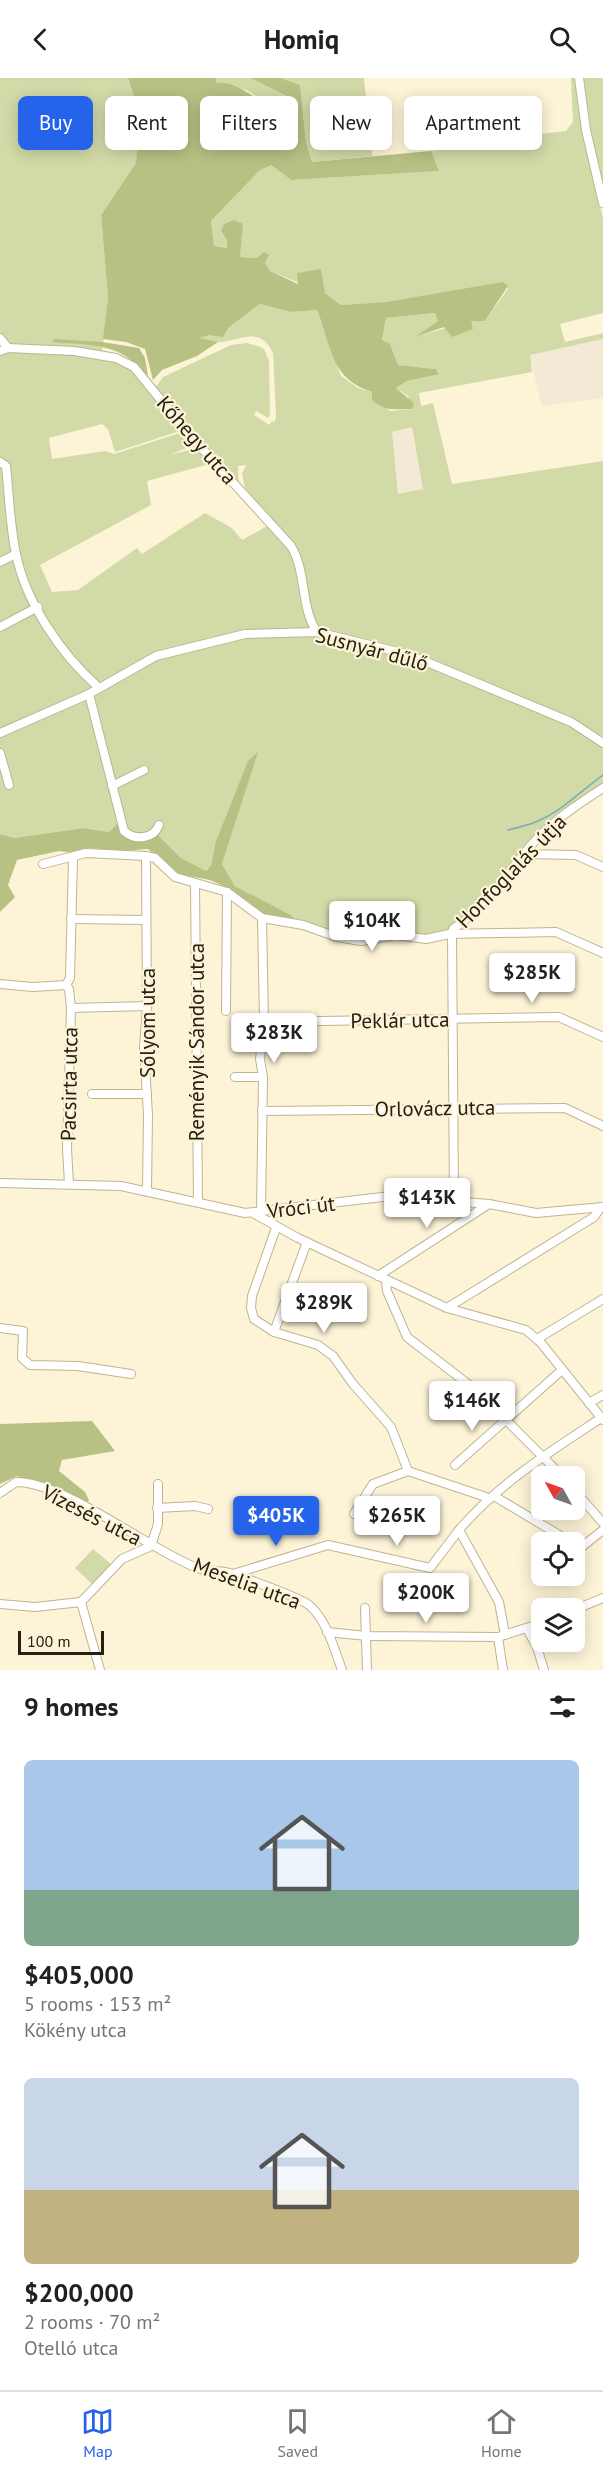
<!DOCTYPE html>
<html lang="en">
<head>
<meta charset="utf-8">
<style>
  :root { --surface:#fff; --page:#f2f2f2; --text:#202124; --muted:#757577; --line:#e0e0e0; --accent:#2563eb }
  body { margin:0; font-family:"PT Sans",sans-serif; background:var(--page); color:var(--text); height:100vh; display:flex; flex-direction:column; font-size:22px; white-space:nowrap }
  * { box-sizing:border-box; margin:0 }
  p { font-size:20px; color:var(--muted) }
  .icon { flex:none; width:33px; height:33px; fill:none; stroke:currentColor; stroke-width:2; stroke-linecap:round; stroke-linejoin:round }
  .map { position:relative; height:1592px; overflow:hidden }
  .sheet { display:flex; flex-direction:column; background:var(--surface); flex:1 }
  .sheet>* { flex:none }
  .hud { position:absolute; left:18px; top:18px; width:567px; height:54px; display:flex; gap:12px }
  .needle { width:39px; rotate:310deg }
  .tools { position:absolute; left:531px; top:1388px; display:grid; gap:12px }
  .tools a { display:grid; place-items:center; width:54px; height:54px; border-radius:9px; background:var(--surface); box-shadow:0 3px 15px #0003; font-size:30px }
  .scale { position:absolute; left:18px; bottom:15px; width:86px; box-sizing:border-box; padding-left:6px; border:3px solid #242012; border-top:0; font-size:16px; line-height:21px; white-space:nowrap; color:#242012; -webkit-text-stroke:4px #fdf4d7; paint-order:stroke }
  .price { position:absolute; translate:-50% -51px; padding:0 14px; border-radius:6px; background:#fff; color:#222; font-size:20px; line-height:39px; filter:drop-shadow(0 2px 3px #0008) }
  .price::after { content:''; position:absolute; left:50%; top:36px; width:18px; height:14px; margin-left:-9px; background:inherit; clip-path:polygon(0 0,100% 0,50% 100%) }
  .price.active { background:var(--accent); color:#fff }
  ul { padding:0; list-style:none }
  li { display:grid; align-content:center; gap:12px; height:318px; padding:0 24px }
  li span { display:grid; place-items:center; height:186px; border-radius:9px; color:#555 }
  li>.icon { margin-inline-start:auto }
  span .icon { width:108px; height:108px; fill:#fffc; stroke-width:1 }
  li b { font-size:26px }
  h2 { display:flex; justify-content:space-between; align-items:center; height:72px; padding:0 24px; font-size:26px }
  .pill { padding:0 21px; border-radius:9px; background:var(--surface); box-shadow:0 3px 15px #0003; font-size:21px; line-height:54px }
  .pill.active { background:var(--accent); color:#fff }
  header { display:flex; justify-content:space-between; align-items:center; height:78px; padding:0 24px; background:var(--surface); font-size:27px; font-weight:800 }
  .tab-bar { display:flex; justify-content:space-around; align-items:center; height:84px; border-top:2px solid var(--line); background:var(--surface); font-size:16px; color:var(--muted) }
  .tab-bar a { display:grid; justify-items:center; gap:3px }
  .tab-bar .active { color:var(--accent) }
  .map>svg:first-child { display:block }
  .industrial { fill:#f4e9d4 }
  .green { fill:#d2daa8; fill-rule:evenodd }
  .forest { fill:#b8c184 }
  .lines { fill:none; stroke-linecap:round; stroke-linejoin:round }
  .stream { stroke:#77adb6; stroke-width:1.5 }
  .minor-casing { stroke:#bfb492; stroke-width:10 }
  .minor { stroke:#fff; stroke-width:8 }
  .labels { text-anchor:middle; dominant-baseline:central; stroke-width:4.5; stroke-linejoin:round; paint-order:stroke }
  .street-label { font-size:21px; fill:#242012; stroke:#fdf4d7 }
</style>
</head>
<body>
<header><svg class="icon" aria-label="back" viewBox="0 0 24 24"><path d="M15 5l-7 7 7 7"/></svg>Homiq<svg class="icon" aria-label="search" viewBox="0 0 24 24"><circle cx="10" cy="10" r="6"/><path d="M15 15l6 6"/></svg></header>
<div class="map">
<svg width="603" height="1592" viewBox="0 0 603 1592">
  <rect width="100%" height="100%" fill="#fdf4d7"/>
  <g class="industrial">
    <polygon points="603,261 603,320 542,328 529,277"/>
    <polygon points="412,349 423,412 398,416 392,354"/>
  </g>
  <g class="green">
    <path d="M0,0H128L139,35L136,85L101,137L108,220L102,276L139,297L183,352L115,374L108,351L102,346L49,360L52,381L105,373L114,376L183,354L193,364V367L170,377L196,370L213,385L147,403L151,427L40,487L52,514L78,512L137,470L142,476L205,435L232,450L242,462L271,446L291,469L299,486L300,474L245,410L242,396L246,387L238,388L239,406L159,316L156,309L163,299L231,267L247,265L258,268L264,271L269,283L270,337L268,340L256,333L254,337L269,347L272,343L275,344L276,338L273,275C259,246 240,264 217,264C211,264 204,261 198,260L228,250L260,226L290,234L317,232L341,298L358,310L372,314L390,333L412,331L408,318L396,310L407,303L439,295L436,291L398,287L390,266L382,263L386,240L435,235L438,243L418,258L470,243H485L508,211L503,205L386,224L341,227L325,215L270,193L265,184L258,180L239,179L243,146L221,153L227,162V170L214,168L211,143L259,93L271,87L291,102L438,93L431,73L465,67L491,58H524L566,53L573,44L571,0H603V127L588,80L603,140V235L560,246L565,264L603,255V261L530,277L532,294L419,315L421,328L433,325L452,406L603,383V658L599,657L603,662V710L568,733L453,851L426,861L396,857L361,863L297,844L291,837L235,808L222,786L257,675L215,766L211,787L205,793L181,780L155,754H109L83,750L14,760L0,756ZM412,349L423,411L398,416L392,354Z"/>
    <polygon points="216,0 250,0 287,18 289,32 270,28 247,12 216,5"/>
    <polygon points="281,0 364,0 372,78 312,84 306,64 300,7"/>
    <polygon points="93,1471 112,1487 92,1506 75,1490"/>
  </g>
  <g class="forest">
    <path d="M128,0H216V5C245,1 266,38 289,32L287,18L250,0H281L300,7L306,64L312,84L431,73L439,93L291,102L271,87L259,93L211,143L214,168L227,170V162L221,153L224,146L234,142L243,146L240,179L257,180L264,174L269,177L265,184L270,193L298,206L297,195L321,191L325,215L341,227L386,224L503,204L508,208L485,243H471L473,251L452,259L444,249L415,259L438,243L435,235L386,240L382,262L390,266L398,287L436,291L439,296L407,303L396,310L414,325L412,331C395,331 386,334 372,322V314C330,301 332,269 317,232L290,234L260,226L228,250L223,259L209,257L199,260L218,264L197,278L162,292L153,302L145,271L126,264L103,261L108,220L101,137L136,85L139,35Z"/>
    <path d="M54,261L102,264L139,270L145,280L148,298C118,263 94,268 52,264Z"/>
    <polygon points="258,674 222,786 235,808 291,837 297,844 266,837 247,828 226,809 210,802 178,796 148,771 124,773 88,770 72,775 59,773 17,782 8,807 15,819 0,834 0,756 14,760 83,750 109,754 118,745 124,754 155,754 181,780 206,793 211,787 215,766 248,683"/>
    <polygon points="92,1343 115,1373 62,1382 59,1393 85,1414 89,1422 86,1426 17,1398 0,1406 0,1346"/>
  </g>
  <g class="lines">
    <path class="stream" d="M508,752C519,749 530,747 540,742C564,731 582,712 603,697"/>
    <g class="minor-casing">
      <g id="minor">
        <polyline points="579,0 586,52 603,125"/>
        <polyline points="0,260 8,270"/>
        <path d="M0,273L8,270L74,273L116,280L134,289L186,353L291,468C307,494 300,529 317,554"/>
        <path d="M0,384L6,388C9,417 10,448 16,476C26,525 61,576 98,609"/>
        <polyline points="0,484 16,476"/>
        <polyline points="0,549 38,529"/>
        <path d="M89,616L124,753C135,763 154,761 159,747"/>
        <polyline points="0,655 89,616 156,578 245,556 317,554 410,577 571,644 603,665"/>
        <polyline points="0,675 9,707"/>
        <polyline points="112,708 144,692"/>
        <polyline points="524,776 576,777 603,789"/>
        <polyline points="146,778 147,928 144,969 148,1037 147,1112"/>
        <polyline points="43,786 86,775 146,778 155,780 175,799 227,814 262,840 303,847 337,859 361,863 396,857 426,861 449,856 556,854 603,875"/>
        <polyline points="195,805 198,1123"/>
        <polyline points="71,841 145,842"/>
        <polyline points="452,856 454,1122"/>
        <path d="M452,856L453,851C488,828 507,794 534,764C554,742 578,726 603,710"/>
        <polyline points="0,906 33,909 66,907"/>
        <polyline points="66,907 69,911 71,930 67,1070 69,1106"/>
        <polyline points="66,907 70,900 73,780"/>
        <polyline points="71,930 147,928"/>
        <polyline points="226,933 227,814"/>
        <polyline points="264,944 559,939 603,959"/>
        <polyline points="235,999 263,999"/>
        <polyline points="92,1016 147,1016"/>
        <polyline points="262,1033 565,1030 603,1048"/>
        <polyline points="0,1105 121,1108 245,1135 391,1118 489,1126 536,1135 603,1129"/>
        <polyline points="261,1133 263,999 260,981 264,944 262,840"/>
        <polyline points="253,1135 298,1160 447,1230 526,1252 541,1265 603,1342"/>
        <polyline points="271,1143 276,1150 252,1218 251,1230 254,1241 274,1254 318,1267 333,1278 353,1306 391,1349 408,1393"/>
        <polyline points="378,1198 489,1126"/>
        <polyline points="386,1203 387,1213 407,1259 477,1313 562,1398"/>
        <polyline points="447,1230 594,1139 601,1129"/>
        <polyline points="0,1250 23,1253 22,1280 30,1287 78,1288 131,1296"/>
        <polyline points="274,1254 307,1164"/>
        <polyline points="537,1261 603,1221"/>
        <polyline points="589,1325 603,1317"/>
        <polyline points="455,1387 562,1292"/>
        <polyline points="408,1393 489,1420"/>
        <polyline points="574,1412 603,1445"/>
        <path d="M0,1415L16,1404C65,1404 148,1471 197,1490C208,1494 222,1492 233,1496C250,1502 297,1518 309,1527C327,1542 334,1571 342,1592"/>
        <polyline points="494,1418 571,1464"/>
        <polyline points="157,1430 195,1428 208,1431"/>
        <polyline points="354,1436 373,1406 408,1393"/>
        <polyline points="574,1466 583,1468 603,1452"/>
        <polyline points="151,1468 158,1446 158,1406"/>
        <polyline points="233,1496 328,1467 430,1490 459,1452"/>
        <polyline points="81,1524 100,1592"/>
        <polyline points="0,1526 35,1529 81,1524 122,1481 151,1468"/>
        <polyline points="365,1530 367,1592"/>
        <polyline points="574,1532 603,1520"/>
        <polyline points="527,1551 537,1569 544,1592"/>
        <polyline points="327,1554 367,1558 498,1559 542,1545"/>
        <path d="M505,1557L499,1524L459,1452C498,1406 551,1373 601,1340"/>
        <polyline points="498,1559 503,1592"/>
      </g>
    </g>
    <use href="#minor" class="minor"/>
  </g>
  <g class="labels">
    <g class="street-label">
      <text transform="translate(197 362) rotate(49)">Kőhegy utca</text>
      <text transform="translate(372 571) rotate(15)">Susnyár dűlő</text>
      <text transform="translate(511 793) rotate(-46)">Honfoglalás útja</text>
      <text transform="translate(400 942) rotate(-1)">Peklár utca</text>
      <text transform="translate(147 945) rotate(-90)">Sólyom utca</text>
      <text transform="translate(196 964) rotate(-90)">Reményik Sándor utca</text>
      <text transform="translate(69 1006) rotate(-89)">Pacsirta utca</text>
      <text transform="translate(435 1030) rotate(-1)">Orlovácz utca</text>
      <text transform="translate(301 1129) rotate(-7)">Vróci út</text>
      <text transform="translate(92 1437) rotate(27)">Vízesés utca</text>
      <text transform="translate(247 1505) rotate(20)">Meselia utca</text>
    </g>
  </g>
</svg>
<div class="tools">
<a><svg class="needle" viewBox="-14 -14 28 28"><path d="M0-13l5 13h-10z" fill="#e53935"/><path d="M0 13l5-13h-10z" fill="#757577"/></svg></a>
<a><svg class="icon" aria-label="locate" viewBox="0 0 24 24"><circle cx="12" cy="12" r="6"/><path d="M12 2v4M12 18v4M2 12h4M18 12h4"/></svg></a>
<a><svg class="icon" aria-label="layers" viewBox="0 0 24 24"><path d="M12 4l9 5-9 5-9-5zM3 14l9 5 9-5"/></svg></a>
</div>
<div class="scale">100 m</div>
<b class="price" style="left:372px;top:874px">$104K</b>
<b class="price" style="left:532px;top:926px">$285K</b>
<b class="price" style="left:274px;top:986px">$283K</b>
<b class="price" style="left:427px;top:1151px">$143K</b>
<b class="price" style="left:324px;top:1256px">$289K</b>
<b class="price" style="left:472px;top:1354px">$146K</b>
<b class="price active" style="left:276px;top:1469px">$405K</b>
<b class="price" style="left:397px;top:1469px">$265K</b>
<b class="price" style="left:426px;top:1546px">$200K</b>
<div class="hud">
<a class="pill active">Buy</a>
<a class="pill">Rent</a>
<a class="pill">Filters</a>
<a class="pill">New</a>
<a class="pill">Apartment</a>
</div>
</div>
<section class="sheet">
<h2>9 homes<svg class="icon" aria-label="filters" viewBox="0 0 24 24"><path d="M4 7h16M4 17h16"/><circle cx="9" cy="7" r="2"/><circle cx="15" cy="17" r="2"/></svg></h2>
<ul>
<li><span style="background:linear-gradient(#a9c7e8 70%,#7fa58c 0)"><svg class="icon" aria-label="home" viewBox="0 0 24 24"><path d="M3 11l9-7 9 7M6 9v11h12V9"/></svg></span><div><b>$405,000</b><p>5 rooms · 153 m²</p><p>Kökény utca</p></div></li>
<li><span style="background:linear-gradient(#c9d6e8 60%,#c2b280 0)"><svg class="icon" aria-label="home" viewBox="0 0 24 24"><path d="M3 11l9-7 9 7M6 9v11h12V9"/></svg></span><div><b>$200,000</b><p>2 rooms · 70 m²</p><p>Otelló utca</p></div></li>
</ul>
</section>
<nav class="tab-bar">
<a class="active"><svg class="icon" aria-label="map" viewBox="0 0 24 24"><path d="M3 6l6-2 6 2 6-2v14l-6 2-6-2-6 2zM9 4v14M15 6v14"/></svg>Map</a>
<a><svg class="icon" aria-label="saved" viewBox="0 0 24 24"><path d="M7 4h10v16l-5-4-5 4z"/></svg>Saved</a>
<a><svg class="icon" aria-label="home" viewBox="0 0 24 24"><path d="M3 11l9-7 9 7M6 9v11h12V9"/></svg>Home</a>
</nav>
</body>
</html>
